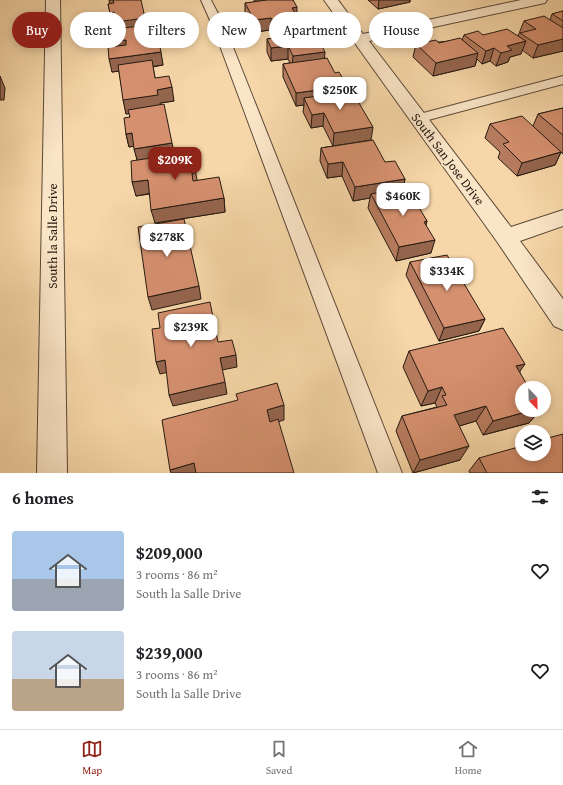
<!DOCTYPE html>
<html lang="en">
<head>
<meta charset="utf-8">
<style>
  :root { --surface:#fff; --page:#f6f6f6; --text:#202124; --muted:#757577; --line:#e0e0e0; --accent:#8f2418 }
  body { margin:0; font-family:"Gentium Book Plus",serif; background:var(--page); color:var(--text); height:100vh; display:flex; flex-direction:column; font-size:15px; white-space:nowrap }
  * { box-sizing:border-box; margin:0 }
  p { font-size:13px; color:var(--muted) }
  .icon { flex:none; width:22px; height:22px; fill:none; stroke:currentColor; stroke-width:2; stroke-linecap:round; stroke-linejoin:round }
  .map { position:relative; height:473px; overflow:hidden }
  .details { display:flex; flex-direction:column; background:var(--surface); flex:1 }
  .details>* { flex:none }
  .hud { position:absolute; left:12px; top:12px; width:539px; height:36px; display:flex; gap:8px }
  .needle { width:26px; rotate:157deg }
  .buttons { position:absolute; left:515px; top:381px; display:grid; gap:8px }
  .buttons a { display:grid; place-items:center; width:36px; height:36px; border-radius:50%; background:var(--surface); box-shadow:0 2px 10px #0003; font-size:20px }
  .price { position:absolute; translate:-50% -34px; padding:0 9px; border-radius:8px; background:#fff; color:#222; font-size:13px; line-height:26px; filter:drop-shadow(0 1px 2px #0008) }
  .price::after { content:''; position:absolute; left:50%; top:24px; width:12px; height:9px; margin-left:-6px; background:inherit; clip-path:polygon(0 0,100% 0,50% 100%) }
  .price.current { background:var(--accent); color:#fff }
  ul { padding:0; list-style:none }
  li { display:flex; align-items:center; gap:12px; height:100px; padding:0 12px }
  li span { display:grid; place-items:center; flex:none; width:112px; height:80px; border-radius:4px; color:#555 }
  li>.icon { margin-inline-start:auto }
  span .icon { width:48px; height:48px; fill:#fffc; stroke-width:1 }
  li b { font-size:17px }
  h2 { display:flex; justify-content:space-between; align-items:center; height:48px; padding:0 12px; font-size:17px }
  .pill { padding:0 14px; border-radius:18px; background:var(--surface); box-shadow:0 2px 10px #0003; font-size:14px; line-height:36px }
  .pill.current { background:var(--accent); color:#fff }
  .tabs { display:flex; justify-content:space-around; align-items:center; height:56px; border-top:1px solid var(--line); background:var(--surface); font-size:11px; color:var(--muted) }
  .tabs a { display:grid; justify-items:center; gap:2px }
  .tabs .current { color:var(--accent) }
  .map>svg:first-child { display:block }
  .lines { fill:none; stroke-linecap:round; stroke-linejoin:round }
  .service-casing { stroke:#5a4937; stroke-width:2 }
  .minor-casing { stroke:#5a4937; stroke-width:2 }
  .service { fill:#fae5c7; fill-rule:evenodd }
  .minor { fill:#fae5c7; fill-rule:evenodd }
  .wall { fill:#b77c5f; stroke:#251a11 }
  .shaded-wall { fill:#95654e; stroke:#251a11 }
  .building { fill:#d5906f; stroke:#251a11 }
  .labels { text-anchor:middle; dominant-baseline:central; stroke-width:4; stroke-linejoin:round; paint-order:stroke }
  .street-label { font-size:13px; fill:#251a11; stroke:#fae5c7 }
</style>
</head>
<body>
<div class="map">
<svg width="563" height="473" viewBox="0 0 563 473">
  <rect width="100%" height="100%" fill="#f7d7a9"/>
  <filter id="stains"><feTurbulence type="fractalNoise" baseFrequency=".005" numOctaves="4"/><feColorMatrix values="0 0 0 0 .2 0 0 0 0 .09 0 0 0 0 .02 0 0 0 .5 -.17"/></filter>
  <radialGradient id="worn" r=".72"><stop offset=".6" stop-color="#630" stop-opacity="0"/><stop offset="1" stop-color="#630" stop-opacity=".3"/></radialGradient>
  <g class="lines">
    <g class="service-casing">
      <g id="service">
        <polygon points="201,0 211,0 225,27 402,473 378,473 213,27"/>
        <polygon points="563,76 563,84 417,123 412,122 410,119 412,116"/>
      </g>
    </g>
    <g class="minor-casing">
      <g id="minor">
        <polygon points="46,0 60,0 67,473 37,473"/>
        <polygon points="324,0 338,0 363,34 521,0 547,0 545,3 540,4 369,41 511,227 563,210 563,226 520,241 563,299 563,330 554,326 498,243"/>
      </g>
    </g>
    <use href="#service" class="service"/>
    <use href="#minor" class="minor"/>
  </g>
  <g class="wall">
    <polygon points="254,0 293,0 297,17 298,25 325,58 346,92 371,140 353,143 385,162 405,179 403,188 427,221 426,225 431,253 396,261 368,208 370,198 353,201 342,176 327,178 320,161 321,148 333,146 323,126 311,128 303,112 304,105 296,106 283,77 283,64 290,63 288,59 271,61 267,52 267,39 273,38 273,32 271,30 254,32 245,15 245,3 255,2"/>
    <polygon points="368,0 410,0 410,2 378,9"/>
    <polygon points="108,4 146,25 163,45 159,46 163,65 153,67 155,78 174,101 160,103 174,155 192,152 197,180 224,198 225,212 155,223 150,194 136,196 137,160 134,146 129,147 126,134 130,117 129,113 126,114 119,71 112,72 115,47 114,41 117,29 116,25 113,25"/>
    <polygon points="563,11 563,51 533,58 522,50 521,54 510,57 508,62 496,66 490,61 482,64 477,59 475,66 433,76 413,57 416,44 462,40 464,35 518,36 524,21 550,20 552,14"/>
    <polygon points="563,108 563,154 561,152 555,165 517,176 498,158 500,152 485,138 490,124 533,126 538,114"/>
    <polygon points="410,262 485,319 479,331 439,341 406,275"/>
    <polygon points="409,351 520,372 522,410 540,410 529,423 483,435 476,421 459,426 460,460 413,473 396,431 402,416 437,407 435,403 421,406 403,367"/>
    <polygon points="479,458 563,473 470,473 469,471"/>
  </g>
  <g class="shaded-wall">
    <polygon points="109,0 138,0 110,6"/>
    <polygon points="379,0 410,0 410,2 378,9"/>
    <polygon points="297,7 297,18 298,18 298,30 273,29 273,20 292,8"/>
    <polygon points="114,12 145,18 148,31 119,35 116,25 113,25 110,13"/>
    <polygon points="271,18 271,30 254,32 254,20"/>
    <polygon points="157,33 161,33 163,45 159,46"/>
    <polygon points="563,39 563,51 533,58 538,45"/>
    <polygon points="126,40 128,53 117,54 114,41"/>
    <polygon points="526,41 521,54 510,57 508,62 496,66 501,53 507,46"/>
    <polygon points="288,46 288,59 271,61 271,48"/>
    <polygon points="494,48 490,61 482,64 486,51"/>
    <polygon points="161,52 163,65 112,72 109,59"/>
    <polygon points="325,52 324,64 292,69 293,56"/>
    <polygon points="478,53 475,66 433,76 436,63"/>
    <polygon points="0,76 5,88 4,100 0,100"/>
    <polygon points="347,86 345,99 304,98 304,105 296,106 296,93"/>
    <polygon points="172,87 174,101 160,103 161,109 126,114 123,100 157,90"/>
    <polygon points="324,113 323,126 311,128 312,115"/>
    <polygon points="373,127 371,140 333,146 334,133"/>
    <polygon points="132,133 135,146 129,147 126,134"/>
    <polygon points="172,143 175,156 138,163 134,149"/>
    <polygon points="561,152 555,165 517,176 522,163"/>
    <polygon points="343,162 342,176 327,178 328,164"/>
    <polygon points="405,179 402,193 371,194 370,198 353,201 355,187"/>
    <polygon points="148,180 152,193 136,196 132,182"/>
    <polygon points="224,198 225,212 155,223 151,210"/>
    <polygon points="427,221 423,234 424,222"/>
    <polygon points="435,240 431,253 396,261 399,247"/>
    <polygon points="199,286 201,299 152,310 148,297"/>
    <polygon points="485,319 479,331 439,341 444,328"/>
    <polygon points="236,355 237,367 222,370 220,358"/>
    <polygon points="165,360 169,372 160,374 156,362"/>
    <polygon points="525,364 514,380 516,366"/>
    <polygon points="225,382 227,394 173,406 169,395"/>
    <polygon points="442,387 435,403 421,406 428,391"/>
    <polygon points="284,405 284,420 267,425 267,410"/>
    <polygon points="486,406 476,421 446,430 454,415"/>
    <polygon points="533,410 540,410 529,423 483,435 493,421"/>
    <polygon points="469,446 460,460 413,473 420,460"/>
    <polygon points="194,463 197,473 171,473 170,470"/>
  </g>
  <g class="building">
    <polygon points="113,0 141,0 145,18 116,22 114,12 110,13 108,4 114,3"/>
    <polygon points="267,0 293,0 297,7 292,8 298,18 273,20 271,18 254,20 245,3"/>
    <polygon points="563,11 563,21 552,14"/>
    <polygon points="544,16 563,28 563,39 538,45 520,33 536,29 524,21"/>
    <polygon points="159,24 161,33 157,33 161,52 109,59 108,47 126,45 126,40 114,41 113,29"/>
    <polygon points="310,24 325,52 293,56 288,46 271,48 267,39 277,38 272,28"/>
    <polygon points="507,29 526,41 507,46 512,50 501,53 494,48 486,51 464,35 478,31 483,35"/>
    <polygon points="460,38 478,53 436,63 416,44 436,40 439,43"/>
    <polygon points="327,58 335,73 339,72 347,86 296,93 283,64"/>
    <polygon points="152,60 155,78 169,76 172,87 157,90 158,95 123,100 118,65"/>
    <polygon points="352,91 373,127 334,133 324,113 312,115 304,98"/>
    <polygon points="164,104 172,143 134,149 132,133 126,134 124,118 130,117 128,110"/>
    <polygon points="563,108 563,135 538,114"/>
    <polygon points="522,116 561,152 522,163 503,144 509,142 490,124"/>
    <polygon points="373,140 385,162 395,161 405,179 355,187 343,162 328,164 321,148"/>
    <polygon points="192,152 196,173 192,173 193,181 219,177 224,198 151,210 148,180 132,182 131,161"/>
    <polygon points="407,187 427,221 424,222 435,240 399,247 371,194"/>
    <polygon points="184,219 199,286 148,297 138,227"/>
    <polygon points="447,255 485,319 444,328 410,262"/>
    <polygon points="210,302 218,342 232,340 236,355 220,358 225,382 169,395 165,360 156,362 152,329 160,328 158,313"/>
    <polygon points="503,328 525,364 516,366 529,388 522,388 522,410 533,410 493,421 486,406 454,415 469,446 420,460 402,416 447,405 442,396 446,395 442,387 428,391 409,351"/>
    <polygon points="277,383 284,405 267,410 270,422 278,419 294,473 196,473 194,463 170,470 162,420 238,400 236,394"/>
    <polygon points="563,434 563,473 487,473 479,458 522,446 522,454 544,454 544,439"/>
  </g>
  <g class="labels">
    <g class="street-label">
      <text transform="translate(448 159) rotate(53)">South San Jose Drive</text>
      <text transform="translate(52 236) rotate(-90)">South la Salle Drive</text>
    </g>
  </g>
  <rect width="100%" height="100%" filter="url(#stains)"/>
  <rect width="100%" height="100%" fill="url(#worn)"/>
</svg>
<div class="buttons">
<a><svg class="needle" viewBox="-14 -14 28 28"><path d="M0-13l5 13h-10z" fill="#e53935"/><path d="M0 13l5-13h-10z" fill="#757577"/></svg></a>
<a><svg class="icon" aria-label="layers" viewBox="0 0 24 24"><path d="M12 4l9 5-9 5-9-5zM3 14l9 5 9-5"/></svg></a>
</div>
<b class="price" style="left:340px;top:111px">$250K</b>
<b class="price current" style="left:175px;top:181px">$209K</b>
<b class="price" style="left:403px;top:217px">$460K</b>
<b class="price" style="left:167px;top:258px">$278K</b>
<b class="price" style="left:447px;top:292px">$334K</b>
<b class="price" style="left:191px;top:348px">$239K</b>
<div class="hud">
<a class="pill current">Buy</a>
<a class="pill">Rent</a>
<a class="pill">Filters</a>
<a class="pill">New</a>
<a class="pill">Apartment</a>
<a class="pill">House</a>
</div>
</div>
<section class="details">
<h2>6 homes<svg class="icon" aria-label="filters" viewBox="0 0 24 24"><path d="M4 7h16M4 17h16"/><circle cx="9" cy="7" r="2"/><circle cx="15" cy="17" r="2"/></svg></h2>
<ul>
<li><span style="background:linear-gradient(#a9c7e8 60%,#9aa5b1 0)"><svg class="icon" aria-label="home" viewBox="0 0 24 24"><path d="M3 11l9-7 9 7M6 9v11h12V9"/></svg></span><div><b>$209,000</b><p>3 rooms · 86 m²</p><p>South la Salle Drive</p></div><svg class="icon" aria-label="heart" viewBox="0 0 24 24"><path d="M12 20l-8-8c-3-5 5-10 8-4 3-6 11-1 8 4z"/></svg></li>
<li><span style="background:linear-gradient(#c9d6e8 60%,#b9a48a 0)"><svg class="icon" aria-label="home" viewBox="0 0 24 24"><path d="M3 11l9-7 9 7M6 9v11h12V9"/></svg></span><div><b>$239,000</b><p>3 rooms · 86 m²</p><p>South la Salle Drive</p></div><svg class="icon" aria-label="heart" viewBox="0 0 24 24"><path d="M12 20l-8-8c-3-5 5-10 8-4 3-6 11-1 8 4z"/></svg></li>
</ul>
</section>
<nav class="tabs">
<a class="current"><svg class="icon" aria-label="map" viewBox="0 0 24 24"><path d="M3 6l6-2 6 2 6-2v14l-6 2-6-2-6 2zM9 4v14M15 6v14"/></svg>Map</a>
<a><svg class="icon" aria-label="saved" viewBox="0 0 24 24"><path d="M7 4h10v16l-5-4-5 4z"/></svg>Saved</a>
<a><svg class="icon" aria-label="home" viewBox="0 0 24 24"><path d="M3 11l9-7 9 7M6 9v11h12V9"/></svg>Home</a>
</nav>
</body>
</html>
